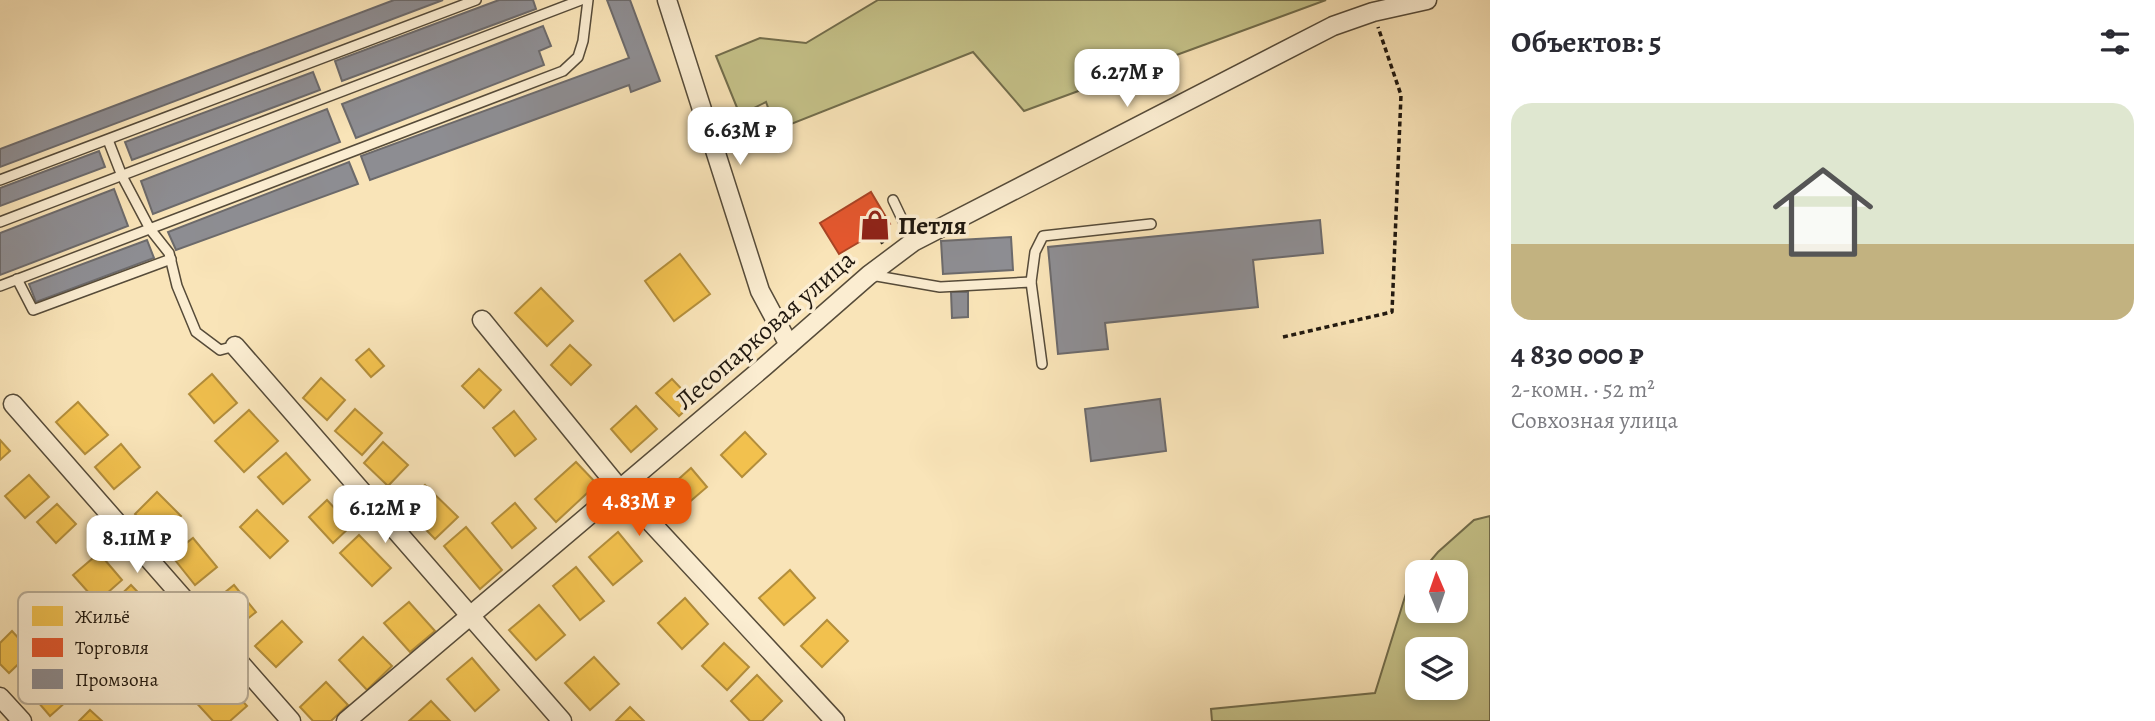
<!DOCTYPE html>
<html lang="ru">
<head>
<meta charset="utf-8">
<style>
  :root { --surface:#fff; --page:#f2f2f3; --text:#2b2b33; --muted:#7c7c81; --line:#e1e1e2; --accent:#ea580c }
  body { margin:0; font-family:Alegreya,serif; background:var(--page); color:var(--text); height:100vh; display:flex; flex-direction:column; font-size:26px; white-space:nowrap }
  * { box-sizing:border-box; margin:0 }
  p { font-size:23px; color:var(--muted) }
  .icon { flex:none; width:38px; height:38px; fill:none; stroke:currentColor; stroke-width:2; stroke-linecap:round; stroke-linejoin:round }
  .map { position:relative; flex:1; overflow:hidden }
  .panel { display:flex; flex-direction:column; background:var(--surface); width:665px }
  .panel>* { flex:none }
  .needle { width:46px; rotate:358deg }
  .buttons { position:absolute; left:1405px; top:560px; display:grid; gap:14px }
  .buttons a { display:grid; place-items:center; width:63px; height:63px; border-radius:14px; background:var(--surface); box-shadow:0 4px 10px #0003; font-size:35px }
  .price { position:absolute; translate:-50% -60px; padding:0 16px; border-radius:14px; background:#fff; color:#222; font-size:23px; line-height:46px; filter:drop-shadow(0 2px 4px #0008) }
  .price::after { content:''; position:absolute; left:50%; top:42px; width:21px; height:16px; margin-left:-10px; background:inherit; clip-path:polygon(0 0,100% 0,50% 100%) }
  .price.active { background:var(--accent); color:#fff }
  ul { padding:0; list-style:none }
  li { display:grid; align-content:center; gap:14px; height:371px; padding:0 21px }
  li+li { border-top:2px solid var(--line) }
  li span { display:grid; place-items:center; height:217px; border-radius:21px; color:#555 }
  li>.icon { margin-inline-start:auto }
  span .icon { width:126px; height:126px; fill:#fffc; stroke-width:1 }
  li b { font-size:30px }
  h2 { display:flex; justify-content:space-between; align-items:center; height:84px; padding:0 21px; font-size:30px }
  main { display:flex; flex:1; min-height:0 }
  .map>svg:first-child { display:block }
  .green { fill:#c5c289; stroke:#726d4c; stroke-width:2; fill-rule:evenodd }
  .homes { fill:#f2c14e; stroke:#b38e3b; stroke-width:2 }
  .shops { fill:#e4572e; stroke:#a94425; stroke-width:2 }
  .industry { fill:#8d8d92; stroke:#6c6a6b; stroke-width:2 }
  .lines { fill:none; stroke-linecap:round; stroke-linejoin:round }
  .lane-casing { stroke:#564b39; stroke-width:12 }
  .street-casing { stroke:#564b39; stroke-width:21 }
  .path { stroke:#20180f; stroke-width:3.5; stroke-dasharray:5 3.5; stroke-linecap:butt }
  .lane { stroke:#fbedd1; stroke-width:9 }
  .street { stroke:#fbedd1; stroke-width:18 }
  .labels { text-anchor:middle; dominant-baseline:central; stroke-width:7; stroke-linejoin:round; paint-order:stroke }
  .poi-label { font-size:26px; font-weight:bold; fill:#20180f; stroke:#fbedd1; text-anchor:start }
  .street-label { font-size:26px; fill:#20180f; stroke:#fbedd1 }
  .key { fill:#fbedd1; stroke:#b9ad97; stroke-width:2 }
  .key-label { font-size:19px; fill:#20180f }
</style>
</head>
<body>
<main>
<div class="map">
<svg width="1490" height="721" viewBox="0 0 1490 721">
  <rect width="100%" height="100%" fill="#f9e4b8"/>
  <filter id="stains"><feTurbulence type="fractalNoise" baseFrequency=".00286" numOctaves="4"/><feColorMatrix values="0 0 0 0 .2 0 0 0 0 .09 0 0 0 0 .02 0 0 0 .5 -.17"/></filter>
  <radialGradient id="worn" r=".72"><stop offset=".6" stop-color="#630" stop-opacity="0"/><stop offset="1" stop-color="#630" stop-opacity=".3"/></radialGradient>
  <g class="green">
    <polygon points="878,0 1326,0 1024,111 973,52 776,130 766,102 740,115 716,56 760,38 806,43"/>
    <path d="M1490,516V721H1212L1211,709L1375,693L1408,587L1417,576L1418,611H1456V572H1421L1438,552L1474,520ZM1418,649H1456V688H1418Z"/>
  </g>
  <g class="homes">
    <polygon points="680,254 710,294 674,321 645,281"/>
    <polygon points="541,288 573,321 547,346 515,313"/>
    <polygon points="570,345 591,365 571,385 551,365"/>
    <polygon points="369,349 384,366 371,377 356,360"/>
    <polygon points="479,369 501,390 484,408 462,386"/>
    <polygon points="212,374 237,403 214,423 189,394"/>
    <polygon points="321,378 345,400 327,420 303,398"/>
    <polygon points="672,379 694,402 679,416 656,393"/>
    <polygon points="78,402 108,435 85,454 56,422"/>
    <polygon points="636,406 657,429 631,452 611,429"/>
    <polygon points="355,409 382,433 362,455 335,431"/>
    <polygon points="249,410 278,441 244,472 215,441"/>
    <polygon points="514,411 536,439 515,456 493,428"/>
    <polygon points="745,432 766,454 742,477 721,455"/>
    <polygon points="0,440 10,451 0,460"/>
    <polygon points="383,442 408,465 388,486 364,463"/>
    <polygon points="121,444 140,467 114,489 95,467"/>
    <polygon points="286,453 310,480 283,504 258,477"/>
    <polygon points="576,462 597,484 556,522 535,499"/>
    <polygon points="691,468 707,487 679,511 663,493"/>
    <polygon points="29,475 49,497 25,518 5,496"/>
    <polygon points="425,485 458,517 435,539 403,506"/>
    <polygon points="157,492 181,516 158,538 135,514"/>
    <polygon points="327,500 351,526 333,543 309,517"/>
    <polygon points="515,503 536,528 512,548 492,523"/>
    <polygon points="57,504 76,524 56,543 37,522"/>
    <polygon points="257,510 288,541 270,558 240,527"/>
    <polygon points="466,527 502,570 480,589 444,546"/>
    <polygon points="618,532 642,561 613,585 589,557"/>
    <polygon points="359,535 391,568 372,586 340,553"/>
    <polygon points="193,538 217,567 195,585 171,555"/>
    <polygon points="99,553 122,580 97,602 73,575"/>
    <polygon points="576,567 604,601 580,620 553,586"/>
    <polygon points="790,570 815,598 784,625 759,598"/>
    <polygon points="131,585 156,611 132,634 107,608"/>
    <polygon points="234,585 256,612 235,629 213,602"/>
    <polygon points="685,598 708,624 682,649 658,623"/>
    <polygon points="409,602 435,631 410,652 384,623"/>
    <polygon points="539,605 565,635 536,660 509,630"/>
    <polygon points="827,620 848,641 822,667 801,646"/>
    <polygon points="282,621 302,642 276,667 255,646"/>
    <polygon points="12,631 31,652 9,673 0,664 0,643"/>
    <polygon points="363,637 392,666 367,690 339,660"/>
    <polygon points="724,643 749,667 727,690 702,666"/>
    <polygon points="594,657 619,684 590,710 565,683"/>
    <polygon points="472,658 499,690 475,711 447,679"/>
    <polygon points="58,672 76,693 50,716 32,695"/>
    <polygon points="219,675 247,706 230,721 213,721 192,698"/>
    <polygon points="757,675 782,701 762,721 750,721 731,701"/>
    <polygon points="326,682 348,705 331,721 313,721 300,707"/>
    <polygon points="431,701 450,721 409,721"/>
    <polygon points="630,707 644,721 616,721"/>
    <polygon points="90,710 102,721 79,721"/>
  </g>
  <polygon class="shops" points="871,192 890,224 839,254 820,223"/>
  <g class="industry">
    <polygon points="394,0 443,0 0,167 0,149"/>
    <polygon points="499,0 533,0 536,9 342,81 335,61"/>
    <polygon points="607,0 630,0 660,81 631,92 629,85 370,180 361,156 629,58"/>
    <polygon points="543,26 551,46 539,51 544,65 356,138 342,104"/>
    <polygon points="313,72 320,90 132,160 125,142"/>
    <polygon points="327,109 340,142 153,214 141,181"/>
    <polygon points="99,151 105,167 0,206 0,188"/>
    <polygon points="349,162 358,184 176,250 168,232"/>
    <polygon points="114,189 128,226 0,275 0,233"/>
    <polygon points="1320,220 1323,253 1253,260 1258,307 1105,323 1108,349 1058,354 1048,247"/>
    <polygon points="1011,237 1013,270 943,274 941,241"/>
    <polygon points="147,240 154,258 36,302 29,284"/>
    <polygon points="951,292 968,292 968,317 952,318"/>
    <polygon points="1160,399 1166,451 1091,461 1085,409"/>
  </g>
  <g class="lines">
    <g class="lane-casing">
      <g id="lane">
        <polyline points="108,140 122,176 150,229 169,253 177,286 196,332 220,350 235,346"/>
        <polyline points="0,180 476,0"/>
        <polyline points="893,200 913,242"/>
        <polyline points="0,222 581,0"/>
        <polyline points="871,275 940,287 1031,282 1042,364"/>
        <polyline points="17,279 33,310 171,259"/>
        <polyline points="1031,282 1035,252 1043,236 1151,224"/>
        <polyline points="0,286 563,71 578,57 583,41 588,0"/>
      </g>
    </g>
    <g class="street-casing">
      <g id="street">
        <polyline points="667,0 760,291 789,345"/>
        <polyline points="482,320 619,488 835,721"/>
        <polyline points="235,346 562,721"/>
        <polyline points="13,404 291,721"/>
        <polyline points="0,697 22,721"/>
        <polyline points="346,721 765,366 869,275 913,242 1333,26 1373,12 1427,0"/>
      </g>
    </g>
    <g class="path">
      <polyline points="876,232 883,244"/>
      <polyline points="1283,337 1392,312 1401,95 1378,27"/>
    </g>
    <use href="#lane" class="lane"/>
    <use href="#street" class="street"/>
  </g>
  <defs>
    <g id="shop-bare" transform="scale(2.415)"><path d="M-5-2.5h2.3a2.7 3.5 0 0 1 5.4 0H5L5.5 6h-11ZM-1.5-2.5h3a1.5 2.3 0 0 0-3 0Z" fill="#8f2418" stroke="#fbedd1" stroke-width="2.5" paint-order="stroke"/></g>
  </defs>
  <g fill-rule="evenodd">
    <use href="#shop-bare" x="875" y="225"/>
  </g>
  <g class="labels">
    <g class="poi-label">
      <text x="898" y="225">Петля</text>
    </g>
    <g class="street-label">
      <text transform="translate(765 330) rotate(-41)">Лесопарковая улица</text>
    </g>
  </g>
  <rect x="18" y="592" width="230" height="112" rx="10" class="key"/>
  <rect x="32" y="606" width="31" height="20" fill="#f2c14e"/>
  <rect x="32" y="638" width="31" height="19" fill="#e4572e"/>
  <rect x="32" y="669" width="31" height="20" fill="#8d8d92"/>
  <g class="key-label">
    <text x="75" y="623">Жильё</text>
    <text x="75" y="654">Торговля</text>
    <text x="75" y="686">Промзона</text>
  </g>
  <rect width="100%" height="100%" filter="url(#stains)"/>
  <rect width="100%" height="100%" fill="url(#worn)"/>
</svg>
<div class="buttons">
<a><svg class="needle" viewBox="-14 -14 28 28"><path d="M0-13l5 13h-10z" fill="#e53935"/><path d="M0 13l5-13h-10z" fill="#7c7c81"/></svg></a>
<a><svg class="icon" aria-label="layers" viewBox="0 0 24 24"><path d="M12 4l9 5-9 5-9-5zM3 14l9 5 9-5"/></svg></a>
</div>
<b class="price" style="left:1127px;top:109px">6.27M ₽</b>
<b class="price" style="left:740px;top:167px">6.63M ₽</b>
<b class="price active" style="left:639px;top:538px">4.83M ₽</b>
<b class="price" style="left:385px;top:545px">6.12M ₽</b>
<b class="price" style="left:137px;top:575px">8.11M ₽</b>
</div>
<section class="panel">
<h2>Объектов: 5<svg class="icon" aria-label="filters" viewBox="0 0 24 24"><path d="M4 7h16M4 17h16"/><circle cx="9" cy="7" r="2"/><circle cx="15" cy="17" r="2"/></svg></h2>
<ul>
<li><span style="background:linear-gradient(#dfe7d0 65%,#c2b280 0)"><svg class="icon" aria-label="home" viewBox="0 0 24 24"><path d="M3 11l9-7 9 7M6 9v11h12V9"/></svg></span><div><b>4 830 000 ₽</b><p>2-комн. · 52 m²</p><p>Совхозная улица</p></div></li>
</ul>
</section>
</main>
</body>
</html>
